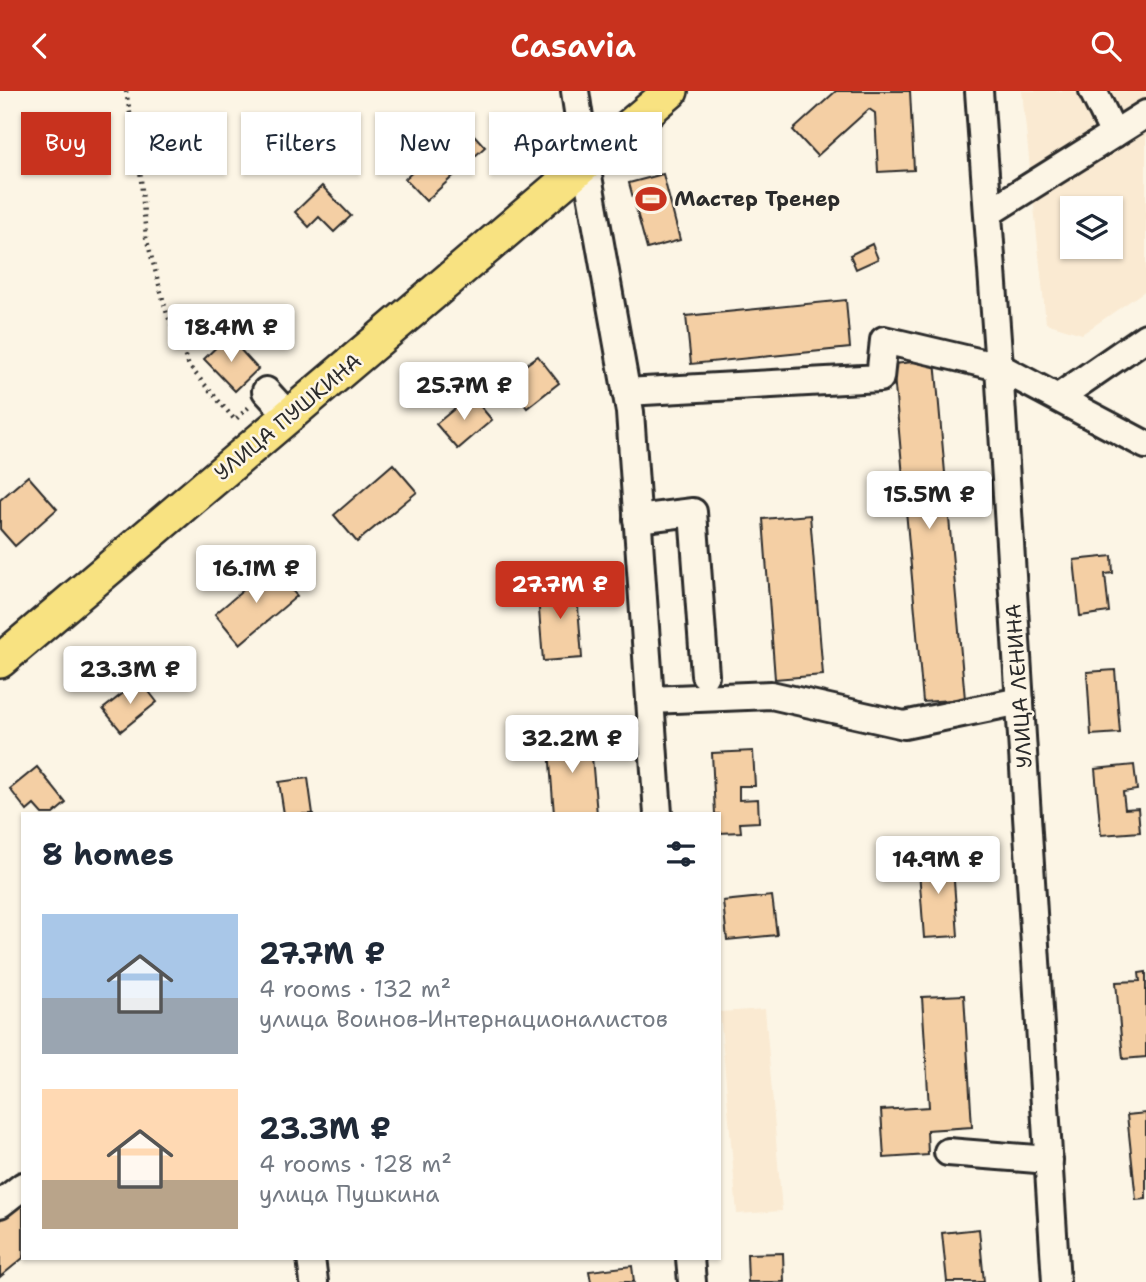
<!DOCTYPE html>
<html lang="en">
<head>
<meta charset="utf-8">
<style>
  :root { --surface:#fff; --page:#f6f6f7; --text:#1f2937; --muted:#747a83; --accent:#c8321e }
  body { margin:0; font-family:"Shantell Sans",sans-serif; background:var(--page); color:var(--text); height:100vh; display:flex; flex-direction:column; font-size:26px; white-space:nowrap }
  * { box-sizing:border-box; margin:0 }
  p { font-size:23px; color:var(--muted) }
  .icon { flex:none; width:38px; height:38px; fill:none; stroke:currentColor; stroke-width:2; stroke-linecap:round; stroke-linejoin:round }
  .map { position:relative; flex:1; overflow:hidden }
  .details { position:absolute; left:21px; top:721px; width:700px; height:448px; display:flex; flex-direction:column; background:var(--surface); border-radius:0px; box-shadow:0 2px 5px #0004 }
  .details>* { flex:none }
  .top-card { position:absolute; left:21px; top:21px; width:700px; height:63px; display:flex; gap:14px }
  .tools { position:absolute; left:1060px; top:105px; display:grid; gap:14px }
  .tools a { display:grid; place-items:center; width:63px; height:63px; border-radius:0px; background:var(--surface); box-shadow:0 2px 5px #0004; font-size:35px }
  .price { position:absolute; translate:-50% -60px; padding:0 16px; border-radius:7px; background:#fff; color:#222; font-size:23px; line-height:46px; filter:drop-shadow(0 2px 4px #0008) }
  .price::after { content:''; position:absolute; left:50%; top:42px; width:21px; height:16px; margin-left:-10px; background:inherit; clip-path:polygon(0 0,100% 0,50% 100%) }
  .price.selected { background:var(--accent); color:#fff }
  ul { padding:0; list-style:none }
  li { display:flex; align-items:center; gap:21px; height:175px; padding:0 21px }
  li span { display:grid; place-items:center; flex:none; width:196px; height:140px; border-radius:0px; color:#555 }
  li>.icon { margin-inline-start:auto }
  span .icon { width:84px; height:84px; fill:#fffc; stroke-width:1 }
  li b { font-size:30px }
  h2 { display:flex; justify-content:space-between; align-items:center; height:84px; padding:0 21px; font-size:30px }
  .chip { padding:0 24px; border-radius:0px; background:var(--surface); box-shadow:0 2px 5px #0004; font-size:24px; line-height:63px }
  .chip.selected { background:var(--accent); color:#fff }
  header { display:flex; justify-content:space-between; align-items:center; height:91px; padding:0 21px; background:var(--accent); color:#fff; font-size:32px; font-weight:600 }
  .map>svg:first-child { display:block }
  .built { fill:#faead2; fill-rule:evenodd }
  .building { fill:#f4cfa4; stroke:#2b2b2b; stroke-width:2 }
  .lines { fill:none; stroke-linecap:round; stroke-linejoin:round }
  .minor-casing { stroke:#2b2b2b; stroke-width:32 }
  .major-casing { stroke:#2b2b2b; stroke-width:38 }
  .path { stroke:#2b2b2b; stroke-width:4.5; stroke-dasharray:2 5; stroke-linecap:butt }
  .minor { stroke:#fcf5e5; stroke-width:26 }
  .major { stroke:#f8e281; stroke-width:33 }
  .labels { text-anchor:middle; dominant-baseline:central; stroke-width:5; stroke-linejoin:round; paint-order:stroke }
  .poi-label { font-size:21px; font-weight:bold; fill:#2b2b2b; stroke:#fcf5e5; text-anchor:start }
  .street-label { font-size:21px; fill:#2b2b2b; stroke:#fcf5e5 }
</style>
</head>
<body>
<header><svg class="icon" aria-label="back" viewBox="0 0 24 24"><path d="M15 5l-7 7 7 7"/></svg>Casavia<svg class="icon" aria-label="search" viewBox="0 0 24 24"><circle cx="10" cy="10" r="6"/><path d="M15 15l6 6"/></svg></header>
<div class="map">
<svg width="1146" height="1191" viewBox="0 0 1146 1191">
  <rect width="100%" height="100%" fill="#fcf5e5"/>
  <filter id="ink" filterUnits="userSpaceOnUse"><feTurbulence type="fractalNoise" baseFrequency=".0143" numOctaves="2"/><feDisplacementMap in="SourceGraphic" scale="14" xChannelSelector="R" yChannelSelector="G"/><feConvolveMatrix kernelMatrix="1 2 1 2 8 2 1 2 1" color-interpolation-filters="sRGB"/></filter>
  <g filter="url(#ink)">
    <g class="built">
      <path d="M1022,0H1146V199L1082,243L1046,232ZM1073,117H1111V156H1073Z"/>
      <polygon points="765,918 782,1120 737,1123 720,921"/>
    </g>
    <g class="building">
      <polygon points="836,0 910,0 914,79 878,81 875,22 869,18 817,65 793,39"/>
      <polygon points="464,33 485,56 426,110 405,88"/>
      <polygon points="663,83 680,149 647,158 629,92"/>
      <polygon points="322,95 351,125 334,141 319,126 309,136 295,121"/>
      <polygon points="872,153 878,168 856,178 850,164"/>
      <polygon points="846,209 850,257 691,273 686,225"/>
      <polygon points="228,245 258,278 235,300 204,268"/>
      <polygon points="538,265 559,292 527,317 505,289"/>
      <polygon points="935,269 965,608 923,611 893,273"/>
      <polygon points="471,304 492,329 458,358 436,333"/>
      <polygon points="393,373 417,401 357,451 334,424"/>
      <polygon points="28,385 57,418 15,455 0,438 0,409"/>
      <polygon points="810,424 823,584 775,588 763,428"/>
      <polygon points="1112,465 1113,482 1105,483 1109,521 1080,525 1074,469"/>
      <polygon points="272,475 297,505 240,553 215,523"/>
      <polygon points="576,490 582,567 543,570 537,493"/>
      <polygon points="1115,579 1120,642 1091,644 1087,581"/>
      <polygon points="140,589 157,611 121,640 103,618"/>
      <polygon points="590,643 597,723 554,723 548,646"/>
      <polygon points="753,660 755,695 739,695 739,709 758,708 759,731 740,732 741,741 719,742 719,723 715,723 712,662"/>
      <polygon points="1134,674 1137,699 1123,701 1125,718 1138,717 1140,741 1101,744 1095,678"/>
      <polygon points="37,676 66,712 53,723 42,723 34,714 27,720 10,698"/>
      <polygon points="308,687 313,723 284,723 279,691"/>
      <polygon points="952,763 958,845 924,847 918,766"/>
      <polygon points="772,805 777,844 727,849 723,810"/>
      <polygon points="1146,881 1146,966 1123,968 1116,891 1140,890 1139,882"/>
      <polygon points="964,904 972,1036 927,1039 928,1064 884,1067 881,1019 929,1016 922,906"/>
      <polygon points="1146,1022 1146,1108 1136,1109 1127,1024"/>
      <polygon points="23,1107 23,1167 0,1186 0,1126"/>
      <polygon points="979,1138 984,1191 947,1191 942,1142"/>
      <polygon points="783,1162 784,1191 748,1191 747,1163"/>
      <polygon points="632,1175 634,1191 591,1191 589,1180"/>
    </g>
    <g class="lines">
      <g class="minor-casing">
        <g id="minor">
          <polyline points="575,0 586,74 630,321 658,723"/>
          <polyline points="979,0 999,276 1056,1191"/>
          <polyline points="1093,0 1114,43"/>
          <polyline points="988,122 1146,23"/>
          <polyline points="266,300 289,325"/>
          <polyline points="626,301 880,287 884,249 999,276 1146,354"/>
          <polyline points="1059,306 1146,246"/>
          <polyline points="637,428 693,421 705,584"/>
          <polyline points="650,609 771,604 904,634 1020,610"/>
          <polyline points="948,1061 1049,1069"/>
          <polyline points="0,1113 23,1095"/>
          <polyline points="311,1167 314,1191"/>
          <polyline points="690,1167 692,1191"/>
        </g>
      </g>
      <g class="major-casing">
        <polyline id="major" points="0,570 671,0"/>
      </g>
      <polyline class="path" points="126,0 140,77 146,146 167,223 189,275 235,329 249,316"/>
      <use href="#minor" class="minor"/>
      <use href="#major" class="major"/>
    </g>
  </g>
  <defs>
    <g id="stadium-bare" transform="scale(2.415)"><path d="M0-5a6.5 5 0 1 0 0 10a6.5 5 0 1 0 0-10ZM-3.5-1.8h7v3.6h-7Z" fill="#c8321e" stroke="#fcf5e5" stroke-width="2.5" paint-order="stroke"/></g>
  </defs>
  <g fill-rule="evenodd">
    <use href="#stadium-bare" x="651" y="108"/>
  </g>
  <g class="labels">
    <g class="poi-label">
      <text x="674" y="108">Мастер Тренер</text>
    </g>
    <g class="street-label">
      <text transform="translate(288 326) rotate(-40)">УЛИЦА ПУШКИНА</text>
      <text transform="translate(1019 595) rotate(-94)">УЛИЦА ЛЕНИНА</text>
    </g>
  </g>
</svg>
<div class="tools">
<a><svg class="icon" aria-label="layers" viewBox="0 0 24 24"><path d="M12 4l9 5-9 5-9-5zM3 14l9 5 9-5"/></svg></a>
</div>
<b class="price" style="left:231px;top:273px">18.4M ₽</b>
<b class="price" style="left:464px;top:331px">25.7M ₽</b>
<b class="price" style="left:929px;top:440px">15.5M ₽</b>
<b class="price" style="left:256px;top:514px">16.1M ₽</b>
<b class="price selected" style="left:560px;top:530px">27.7M ₽</b>
<b class="price" style="left:130px;top:615px">23.3M ₽</b>
<b class="price" style="left:572px;top:684px">32.2M ₽</b>
<b class="price" style="left:938px;top:805px">14.9M ₽</b>
<div class="top-card">
<a class="chip selected">Buy</a>
<a class="chip">Rent</a>
<a class="chip">Filters</a>
<a class="chip">New</a>
<a class="chip">Apartment</a>
</div>
<section class="details">
<h2>8 homes<svg class="icon" aria-label="filters" viewBox="0 0 24 24"><path d="M4 7h16M4 17h16"/><circle cx="9" cy="7" r="2"/><circle cx="15" cy="17" r="2"/></svg></h2>
<ul>
<li><span style="background:linear-gradient(#a9c7e8 60%,#9aa5b1 0)"><svg class="icon" aria-label="home" viewBox="0 0 24 24"><path d="M3 11l9-7 9 7M6 9v11h12V9"/></svg></span><div><b>27.7M ₽</b><p>4 rooms · 132 m²</p><p>улица Воинов-Интернационалистов</p></div></li>
<li><span style="background:linear-gradient(#ffd9b3 65%,#b9a48a 0)"><svg class="icon" aria-label="home" viewBox="0 0 24 24"><path d="M3 11l9-7 9 7M6 9v11h12V9"/></svg></span><div><b>23.3M ₽</b><p>4 rooms · 128 m²</p><p>улица Пушкина</p></div></li>
</ul>
</section>
</div>
</body>
</html>
